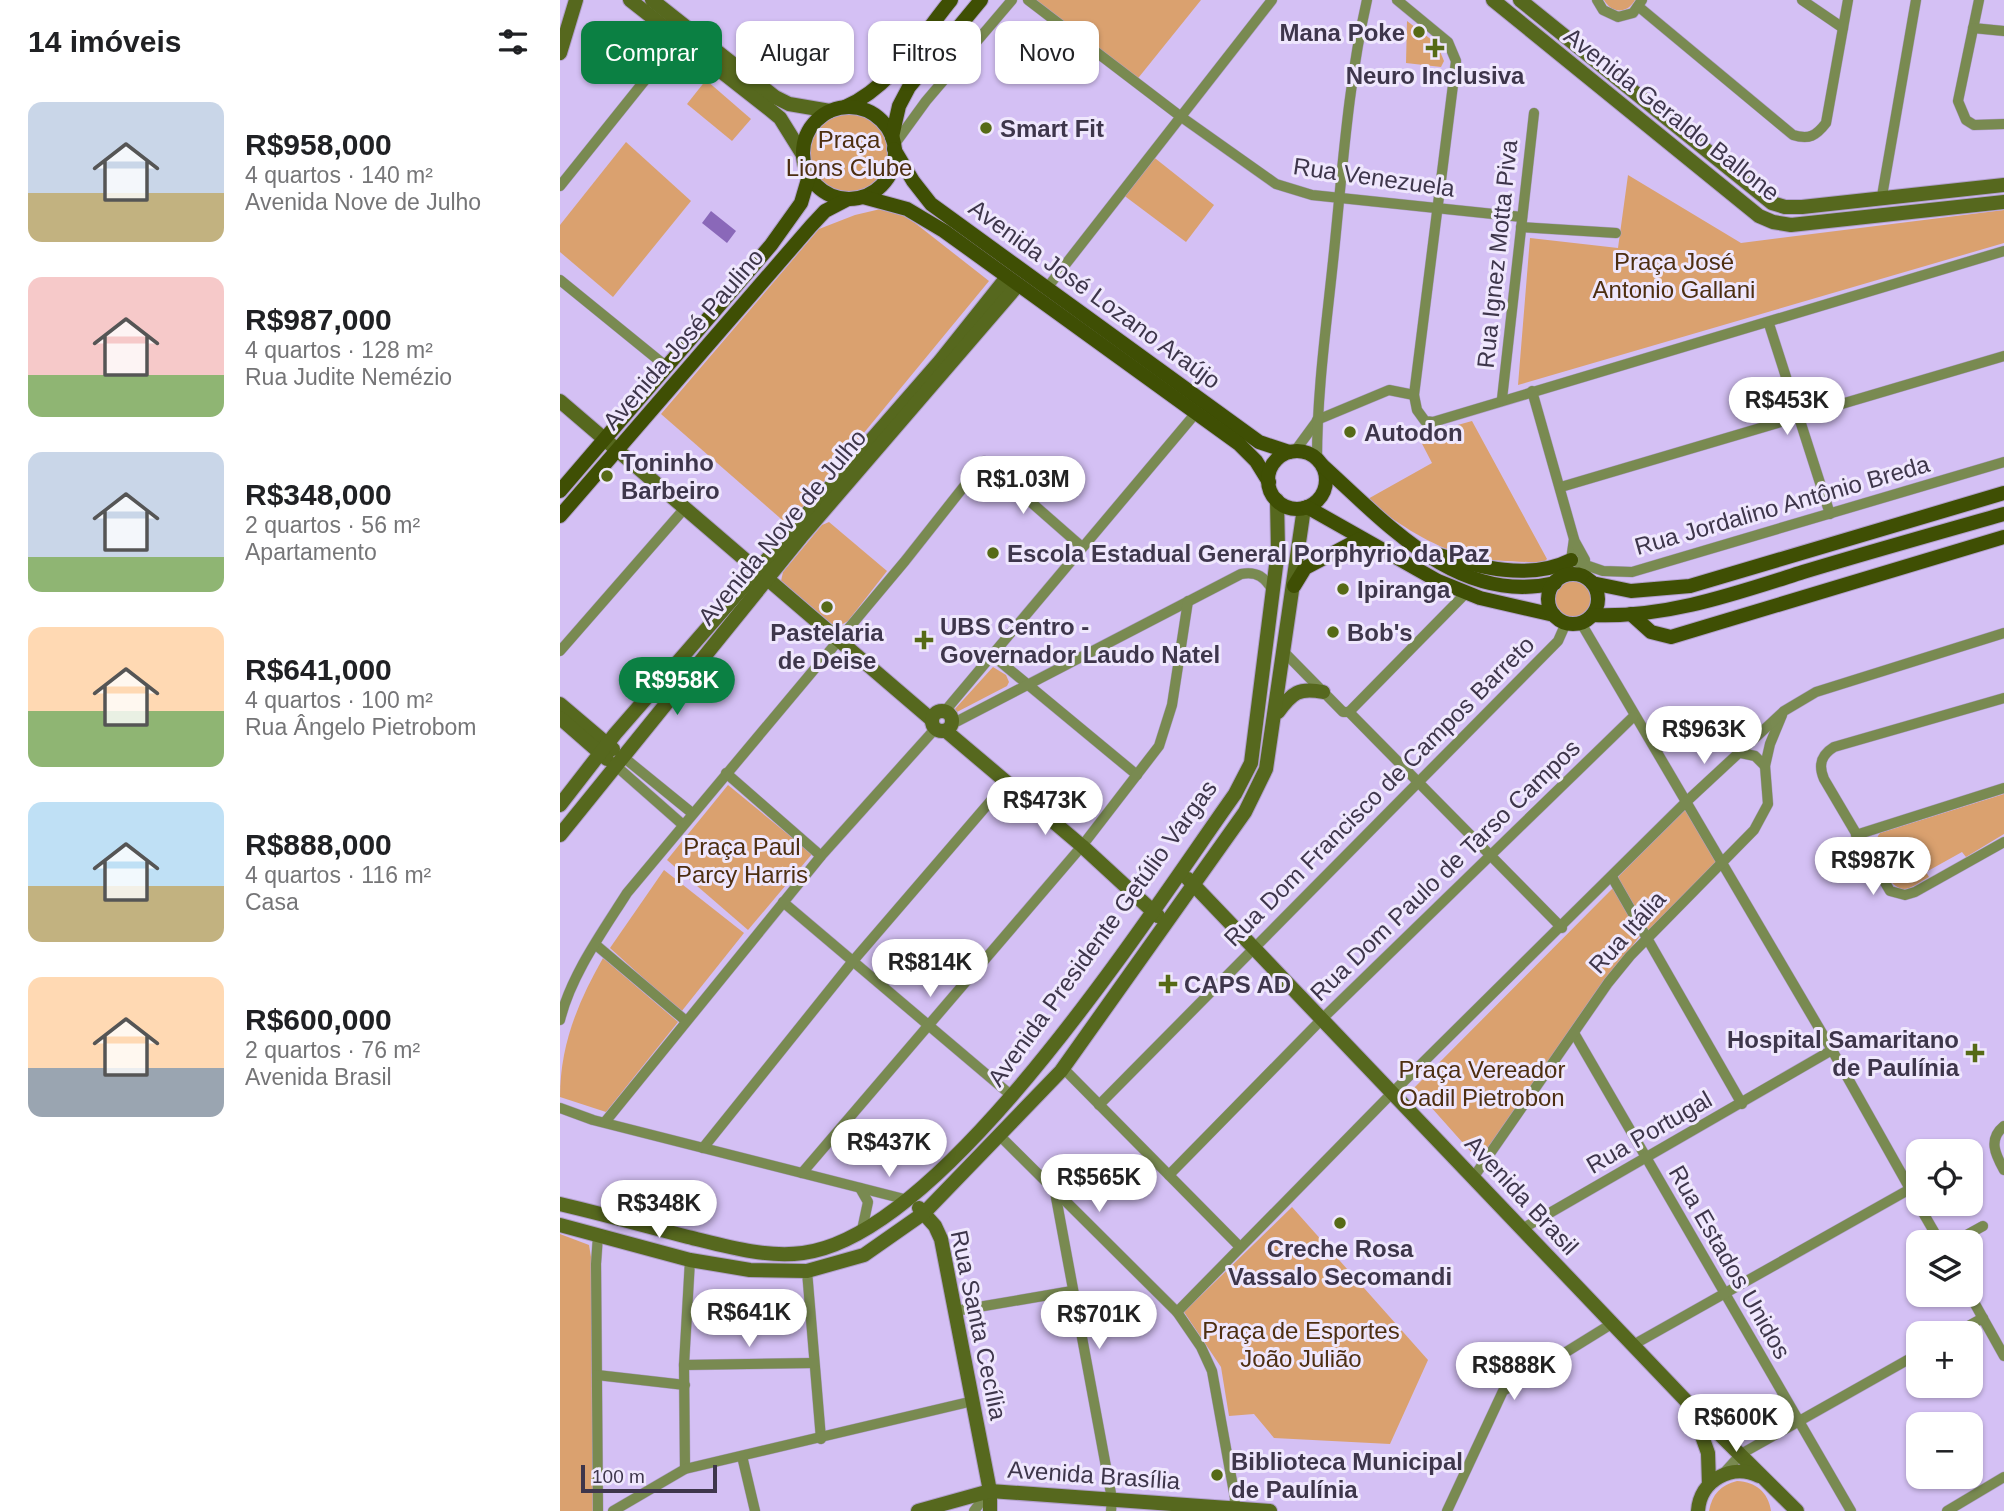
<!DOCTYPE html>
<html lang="pt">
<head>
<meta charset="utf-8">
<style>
  :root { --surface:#fff; --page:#f6f6f6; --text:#202124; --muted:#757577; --accent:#0b8043 }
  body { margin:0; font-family:Arial,sans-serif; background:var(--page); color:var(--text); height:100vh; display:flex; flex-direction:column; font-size:26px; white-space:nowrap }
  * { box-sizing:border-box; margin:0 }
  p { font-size:23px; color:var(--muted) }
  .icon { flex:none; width:38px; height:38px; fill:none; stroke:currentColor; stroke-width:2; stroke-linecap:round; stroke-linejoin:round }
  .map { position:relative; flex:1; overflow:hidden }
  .panel { display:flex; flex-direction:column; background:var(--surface); width:560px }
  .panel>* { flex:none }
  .hud { position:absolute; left:21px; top:21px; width:665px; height:63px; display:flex; gap:14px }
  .tools { position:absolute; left:1346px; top:1139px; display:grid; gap:14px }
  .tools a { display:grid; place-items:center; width:77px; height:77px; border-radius:14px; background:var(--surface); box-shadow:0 2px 5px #0004; font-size:35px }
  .scale { position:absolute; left:21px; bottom:18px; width:136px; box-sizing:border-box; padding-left:7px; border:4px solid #3e364b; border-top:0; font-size:19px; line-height:24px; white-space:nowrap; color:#3e364b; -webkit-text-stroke:5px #efe7fd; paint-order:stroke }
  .price { position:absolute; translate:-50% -60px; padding:0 16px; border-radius:24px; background:#fff; color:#222; font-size:23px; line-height:46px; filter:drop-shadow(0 2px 4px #0008) }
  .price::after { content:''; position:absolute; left:50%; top:42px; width:21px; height:16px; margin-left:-10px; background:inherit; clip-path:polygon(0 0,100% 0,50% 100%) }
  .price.on { background:var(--accent); color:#fff }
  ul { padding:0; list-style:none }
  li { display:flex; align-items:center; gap:21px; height:175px; padding:0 28px }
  li span { display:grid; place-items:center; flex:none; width:196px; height:140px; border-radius:14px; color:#555 }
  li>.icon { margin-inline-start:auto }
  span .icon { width:84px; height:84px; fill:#fffc; stroke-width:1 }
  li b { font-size:30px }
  h2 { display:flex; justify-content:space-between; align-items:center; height:84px; padding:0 28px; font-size:30px }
  .pill { padding:0 24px; border-radius:14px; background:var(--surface); box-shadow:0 2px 5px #0004; font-size:24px; line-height:63px }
  .pill.on { background:var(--accent); color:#fff }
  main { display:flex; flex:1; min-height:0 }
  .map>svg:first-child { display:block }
  .green { fill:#daa16f }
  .water { fill:#8a68b9 }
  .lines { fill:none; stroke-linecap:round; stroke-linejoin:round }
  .street-casing { stroke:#b09fcb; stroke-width:11 }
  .secondary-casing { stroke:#b09fcb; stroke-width:16 }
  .primary-casing { stroke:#b09fcb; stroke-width:16 }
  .street { stroke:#798a51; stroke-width:10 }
  .secondary { stroke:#56681e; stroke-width:14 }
  .primary { stroke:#3f4f04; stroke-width:14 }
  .poi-dot { fill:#566a16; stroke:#efe7fd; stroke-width:2.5 }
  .labels { text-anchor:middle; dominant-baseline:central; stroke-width:6; stroke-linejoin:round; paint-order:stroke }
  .poi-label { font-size:24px; font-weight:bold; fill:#3e364b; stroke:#efe7fd; text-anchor:start }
  .street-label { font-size:24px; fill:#3e364b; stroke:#efe7fd }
  .park-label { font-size:24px; fill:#4d2e10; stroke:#efe7fd }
</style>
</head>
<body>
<main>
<section class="panel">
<h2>14 imóveis<svg class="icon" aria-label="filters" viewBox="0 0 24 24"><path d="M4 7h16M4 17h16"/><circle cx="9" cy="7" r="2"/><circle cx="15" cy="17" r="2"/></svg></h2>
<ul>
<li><span style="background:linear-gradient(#c9d6e8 65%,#c2b280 0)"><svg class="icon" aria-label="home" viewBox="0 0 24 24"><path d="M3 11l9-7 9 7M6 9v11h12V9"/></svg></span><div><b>R$958,000</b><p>4 quartos · 140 m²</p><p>Avenida Nove de Julho</p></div></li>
<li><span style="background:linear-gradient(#f6c9c9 70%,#8fb573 0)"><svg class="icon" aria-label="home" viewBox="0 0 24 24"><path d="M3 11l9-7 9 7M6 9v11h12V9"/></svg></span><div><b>R$987,000</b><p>4 quartos · 128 m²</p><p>Rua Judite Nemézio</p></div></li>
<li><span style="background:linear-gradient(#c9d6e8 75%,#8fb573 0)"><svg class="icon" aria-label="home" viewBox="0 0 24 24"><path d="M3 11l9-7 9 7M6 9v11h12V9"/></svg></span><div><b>R$348,000</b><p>2 quartos · 56 m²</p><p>Apartamento</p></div></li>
<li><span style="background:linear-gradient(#ffd9b3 60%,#8fb573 0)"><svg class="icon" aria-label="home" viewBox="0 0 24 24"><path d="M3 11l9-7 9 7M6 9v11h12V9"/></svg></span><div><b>R$641,000</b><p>4 quartos · 100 m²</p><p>Rua Ângelo Pietrobom</p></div></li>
<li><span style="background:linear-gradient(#bfe0f5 60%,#c2b280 0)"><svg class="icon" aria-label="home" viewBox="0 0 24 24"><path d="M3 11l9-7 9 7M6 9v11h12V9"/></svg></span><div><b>R$888,000</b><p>4 quartos · 116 m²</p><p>Casa</p></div></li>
<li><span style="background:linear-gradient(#ffd9b3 65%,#9aa5b1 0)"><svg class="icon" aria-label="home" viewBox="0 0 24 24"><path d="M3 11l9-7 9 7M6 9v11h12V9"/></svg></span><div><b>R$600,000</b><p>2 quartos · 76 m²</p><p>Avenida Brasil</p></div></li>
</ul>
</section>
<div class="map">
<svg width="1444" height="1511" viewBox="0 0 1444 1511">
  <rect width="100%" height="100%" fill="#d4c0f4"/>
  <g class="green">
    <polygon points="469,0 641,0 575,82"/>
    <path d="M1044,0H1075C1067,14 1052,14 1044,0Z"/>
    <polygon points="847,21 877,44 884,61 881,67 846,63"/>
    <polygon points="146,80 191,119 172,141 127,104"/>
    <circle cx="289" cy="153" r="42"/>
    <polygon points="66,142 131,201 53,297 0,252 0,225"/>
    <polygon points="591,155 654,205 626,242 562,194"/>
    <polygon points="1068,175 1181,243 1444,210 1444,243 958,385 970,238 1058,248"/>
    <polygon points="329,207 355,223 429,281 228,525 101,414 259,229 295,215"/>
    <path d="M912,421L987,559L983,563C960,561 934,562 912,557C871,547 839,524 806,500L872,463L858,436Z"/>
    <polygon points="269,522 327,571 288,621 279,626 269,623 221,581 223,572 262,525"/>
    <circle cx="1013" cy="599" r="18"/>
    <polygon points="433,667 446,675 449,682 447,686 395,713 394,710"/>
    <polygon points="168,785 252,854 188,930 107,860"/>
    <path d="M1444,794V834L1406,857L1402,852L1366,872L1369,877C1361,881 1352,889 1343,889C1326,887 1308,846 1320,833Z"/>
    <polygon points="1126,807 1158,861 1087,933 1057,878"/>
    <polygon points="104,870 184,933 121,1012 50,948"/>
    <polygon points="1053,888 1080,936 1028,1004 919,1161 854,1088"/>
    <path d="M43,958L118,1022L46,1112L0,1097C0,1045 18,1002 43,958Z"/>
    <polygon points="732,1207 868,1360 830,1444 714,1438 694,1414 669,1416 661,1367 624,1312"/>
    <polygon points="0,1234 29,1245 32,1263 34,1511 0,1511"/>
    <path d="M1177,1481C1196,1482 1208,1492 1211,1511H1149C1152,1494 1161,1485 1177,1481Z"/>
  </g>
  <polygon class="water" points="151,211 176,231 167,243 142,223"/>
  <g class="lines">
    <g class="street-casing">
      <g id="street">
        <polyline points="468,0 620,116 716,184 752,195 962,217"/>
        <polyline points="837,0 888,42 896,61 854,395 857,410 865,421 873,422 1444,251"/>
        <polyline points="1037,0 1043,10 1058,17 1073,13 1082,0"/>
        <polyline points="1242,0 1283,28"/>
        <polyline points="1419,0 1398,101 1406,120 1414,125 1444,124"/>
        <path d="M1079,7L1233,135C1249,140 1256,136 1266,123L1288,0"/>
        <polyline points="1413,28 1444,31"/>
        <polyline points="334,145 366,101 452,0"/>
        <polyline points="0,186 118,39"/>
        <polyline points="1322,196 1356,0"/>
        <polyline points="961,227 1056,233"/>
        <polyline points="0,280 107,367"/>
        <polyline points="487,288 712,0"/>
        <polyline points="1209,324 1270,514"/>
        <polyline points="972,391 1014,539 1011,560 1000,578"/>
        <polyline points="942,399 974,113"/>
        <polyline points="757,420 829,390 854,395"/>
        <polyline points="735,451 757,421"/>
        <path d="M757,459C757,387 768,314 775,242C783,162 789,79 807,0"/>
        <polyline points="1001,487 1444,356"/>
        <polyline points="1014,540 1025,560 1024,577"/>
        <polyline points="1011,560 1043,571 1072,572 1444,462"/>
        <polyline points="1021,623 1272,1050 1358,1203"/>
        <polyline points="0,651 125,508"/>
        <polyline points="725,653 783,712 789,712 1002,928"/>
        <polyline points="432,655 577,775"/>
        <path d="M1444,698L1274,747C1261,755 1258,765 1264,779L1330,891L1345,895L1355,892L1444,842"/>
        <polyline points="385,711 635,414"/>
        <polyline points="789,712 906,593"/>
        <path d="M392,724L681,574C697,571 705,577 713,591"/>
        <polyline points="1181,753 1195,756 1205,766"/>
        <polyline points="62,756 132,813"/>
        <polyline points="55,765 122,824"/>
        <polyline points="166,773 261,856"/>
        <polyline points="1296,835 1444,788"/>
        <polyline points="1052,877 1182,1104"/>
        <polyline points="223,902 452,1096"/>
        <polyline points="36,945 126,1021"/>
        <path d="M0,1020C11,975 43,931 67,893L345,561L424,461L522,547"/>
        <polyline points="1014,1033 1291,1511"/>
        <polyline points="503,1068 680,1247"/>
        <polyline points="539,1105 998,641 1006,623"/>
        <polyline points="0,1108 33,1120 348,1200"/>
        <polyline points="45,1122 261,856 375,729"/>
        <path d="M1444,1126C1428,1139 1435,1154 1444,1170"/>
        <polyline points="441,1137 617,1312 641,1347 652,1371 675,1498 674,1511"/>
        <polyline points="143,1148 293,961 447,782"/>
        <polyline points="242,1173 522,846 599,746 612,705 628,601"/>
        <polyline points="609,1175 763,1018 1073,717"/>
        <polyline points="913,1178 1048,983 1070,956 1194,830 1208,804 1205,766 1210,744 1222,715"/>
        <polyline points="300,1188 308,1202 302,1230"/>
        <polyline points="495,1192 552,1499 551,1511"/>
        <polyline points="1358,1204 1380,1242"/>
        <polyline points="962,1229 1272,1050"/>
        <polyline points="38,1235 36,1264 38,1511"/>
        <polyline points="1394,1242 1423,1226"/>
        <polyline points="247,1271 261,1439"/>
        <polyline points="1410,1295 1444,1356"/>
        <polyline points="395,1311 512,1291"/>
        <polyline points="617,1312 833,1092 1127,801 1224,711 1256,692 1444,633"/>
        <polyline points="1394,1334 1423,1318"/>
        <polyline points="1073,1345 1350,1189"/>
        <polyline points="124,1365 254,1363"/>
        <polyline points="37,1375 125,1385"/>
        <polyline points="182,1456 195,1511"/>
        <polyline points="125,1469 124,1365 130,1260"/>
        <polyline points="1163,1474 1181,1454 1358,1354"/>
        <polyline points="53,1511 125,1469 413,1401"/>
        <polyline points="414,1511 429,1491"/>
        <polyline points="887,1511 943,1391 1053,1323"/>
        <polyline points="1387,1511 1444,1477"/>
      </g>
    </g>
    <g class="secondary-casing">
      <g id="secondary">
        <polyline points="70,0 209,109 220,118 243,155"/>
        <polyline points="92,0 215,97 229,104 270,111"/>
        <polyline points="933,0 1199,216 1213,222 1231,225 1444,202"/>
        <polyline points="960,0 1212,203 1225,207 1242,207 1444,185"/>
        <polyline points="0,53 16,0"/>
        <polyline points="0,401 372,720"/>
        <polyline points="0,704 53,749"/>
        <circle cx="382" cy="721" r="10"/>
        <path d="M718,712C732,693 739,687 763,692"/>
        <polyline points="0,718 47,759"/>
        <polyline points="386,731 522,846 598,916"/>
        <polyline points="0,805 55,734 380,361 447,277"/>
        <polyline points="0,835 241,537 458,285"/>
        <polyline points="628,879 1131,1406 1237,1511"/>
        <path d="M0,1204C43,1214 86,1226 128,1237C165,1246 205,1258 243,1253C386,1235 592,910 675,794L691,763L718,550L717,500"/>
        <polyline points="359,1208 375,1226 381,1239 430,1491 430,1511"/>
        <polyline points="0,1225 130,1260 190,1270 247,1271 304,1255 364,1213 501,1071 685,812 706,769 744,508"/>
        <polyline points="1133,1411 1148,1453 1149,1484"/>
        <polyline points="358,1511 430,1491 710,1511"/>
        <path d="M1138,1511C1140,1480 1172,1463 1199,1476"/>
      </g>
    </g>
    <g class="primary-casing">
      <g id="primary">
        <path d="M285,107C330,88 361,37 391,0"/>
        <circle cx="289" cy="153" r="46"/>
        <polyline points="332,137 339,106 349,87 421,0"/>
        <polyline points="334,149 353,181 371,204 699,442 729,452"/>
        <polyline points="303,197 347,209 384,231 679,444 696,461 709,482"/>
        <circle cx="737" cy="480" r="29"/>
        <path d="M763,466C827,524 899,606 995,583"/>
        <polyline points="0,491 211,245 241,203 249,176"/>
        <polyline points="747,507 878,581 920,598 994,615"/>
        <polyline points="0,516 251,226 265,211 288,199"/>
        <path d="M876,554C918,567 970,581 1011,560"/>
        <circle cx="1013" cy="599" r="25"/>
        <polyline points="1032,583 1071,591 1130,586 1444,493"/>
        <polyline points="734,586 745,568 800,539"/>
        <polyline points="1071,614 1091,632 1111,637 1444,537"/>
        <path d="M1033,615C1106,618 1174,594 1243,572C1309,552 1377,533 1444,514"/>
      </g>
    </g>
    <use href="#street" class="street"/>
    <use href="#secondary" class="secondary"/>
    <use href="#primary" class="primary"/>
  </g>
  <g class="poi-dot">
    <circle cx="859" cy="32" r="7"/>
    <path d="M871.5 37.5h7v7h7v7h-7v7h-7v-7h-7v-7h7z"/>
    <circle cx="426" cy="128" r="7"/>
    <circle cx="790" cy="432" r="7"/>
    <circle cx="47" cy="476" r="7"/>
    <circle cx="433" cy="553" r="7"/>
    <circle cx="783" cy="589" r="7"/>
    <circle cx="267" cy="607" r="7"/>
    <circle cx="773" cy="632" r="7"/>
    <path d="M360.5 629.5h7v7h7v7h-7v7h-7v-7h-7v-7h7z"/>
    <path d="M604.5 973.5h7v7h7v7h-7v7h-7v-7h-7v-7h7z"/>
    <path d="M1411.5 1042.5h7v7h7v7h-7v7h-7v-7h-7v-7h7z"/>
    <circle cx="780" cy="1223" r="7"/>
    <circle cx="657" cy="1475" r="7"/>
  </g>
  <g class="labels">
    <g class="poi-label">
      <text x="845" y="32" text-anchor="end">Mana Poke</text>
      <text x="875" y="75" text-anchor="middle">Neuro Inclusiva</text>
      <text x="440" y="128">Smart Fit</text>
      <text x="804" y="432">Autodon</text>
      <text x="61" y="462">Toninho<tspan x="61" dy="28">Barbeiro</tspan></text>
      <text x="447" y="553">Escola Estadual General Porphyrio da Paz</text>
      <text x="797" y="589">Ipiranga</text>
      <text x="380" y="626">UBS Centro -<tspan x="380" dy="28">Governador Laudo Natel</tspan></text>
      <text x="267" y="632" text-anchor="middle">Pastelaria<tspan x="267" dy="28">de Deise</tspan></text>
      <text x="787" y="632">Bob's</text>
      <text x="624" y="984">CAPS AD</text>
      <text x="1399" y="1039" text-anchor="end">Hospital Samaritano<tspan x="1399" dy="28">de Paulínia</tspan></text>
      <text x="780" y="1248" text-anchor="middle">Creche Rosa<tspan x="780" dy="28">Vassalo Secomandi</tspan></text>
      <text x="671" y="1461">Biblioteca Municipal<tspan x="671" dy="28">de Paulínia</tspan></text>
    </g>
    <g class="street-label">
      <text transform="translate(1112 114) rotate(38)">Avenida Geraldo Ballone</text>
      <text transform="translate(814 177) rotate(8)">Rua Venezuela</text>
      <text transform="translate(937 254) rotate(-84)">Rua Ignez Motta Piva</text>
      <text transform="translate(535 294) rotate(36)">Avenida José Lozano Araújo</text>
      <text transform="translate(123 339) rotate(-49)">Avenida José Paulino</text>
      <text transform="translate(1222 505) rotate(-16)">Rua Jordalino Antônio Breda</text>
      <text transform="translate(222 527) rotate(-50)">Avenida Nove de Julho</text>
      <text transform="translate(819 791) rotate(-45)">Rua Dom Francisco de Campos Barreto</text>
      <text transform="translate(885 870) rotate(-44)">Rua Dom Paulo de Tarso Campos</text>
      <text transform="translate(1067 932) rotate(-48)">Rua Itália</text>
      <text transform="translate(542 933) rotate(-54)">Avenida Presidente Getúlio Vargas</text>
      <text transform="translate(1089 1132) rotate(-30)">Rua Portugal</text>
      <text transform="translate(962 1195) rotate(47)">Avenida Brasil</text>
      <text transform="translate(1170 1262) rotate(60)">Rua Estados Unidos</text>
      <text transform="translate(419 1325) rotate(78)">Rua Santa Cecília</text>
      <text transform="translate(534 1475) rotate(4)">Avenida Brasília</text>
    </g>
    <g class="park-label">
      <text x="289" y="139">Praça<tspan x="289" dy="28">Lions Clube</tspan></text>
      <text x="1114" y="261">Praça José<tspan x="1114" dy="28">Antonio Gallani</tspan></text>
      <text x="182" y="846">Praça Paul<tspan x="182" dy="28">Parcy Harris</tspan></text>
      <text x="922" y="1069">Praça Vereador<tspan x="922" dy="28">Oadil Pietrobon</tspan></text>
      <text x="741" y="1330">Praça de Esportes<tspan x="741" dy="28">João Julião</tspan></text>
    </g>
  </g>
</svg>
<div class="tools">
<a><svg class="icon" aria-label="locate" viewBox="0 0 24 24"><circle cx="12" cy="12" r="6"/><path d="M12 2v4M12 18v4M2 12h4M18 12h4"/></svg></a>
<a><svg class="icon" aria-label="layers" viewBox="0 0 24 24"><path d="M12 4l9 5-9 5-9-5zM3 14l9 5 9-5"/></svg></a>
<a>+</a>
<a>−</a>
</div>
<div class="scale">100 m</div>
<b class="price" style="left:1227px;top:437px">R$453K</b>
<b class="price" style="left:463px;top:516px">R$1.03M</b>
<b class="price on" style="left:117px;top:717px">R$958K</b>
<b class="price" style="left:1144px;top:766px">R$963K</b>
<b class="price" style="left:485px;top:837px">R$473K</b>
<b class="price" style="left:1313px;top:897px">R$987K</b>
<b class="price" style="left:370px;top:999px">R$814K</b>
<b class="price" style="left:329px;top:1179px">R$437K</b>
<b class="price" style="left:539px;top:1214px">R$565K</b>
<b class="price" style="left:99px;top:1240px">R$348K</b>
<b class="price" style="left:189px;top:1349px">R$641K</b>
<b class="price" style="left:539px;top:1351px">R$701K</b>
<b class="price" style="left:954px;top:1402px">R$888K</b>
<b class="price" style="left:1176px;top:1454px">R$600K</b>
<div class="hud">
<a class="pill on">Comprar</a>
<a class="pill">Alugar</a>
<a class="pill">Filtros</a>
<a class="pill">Novo</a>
</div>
</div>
</main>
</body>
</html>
